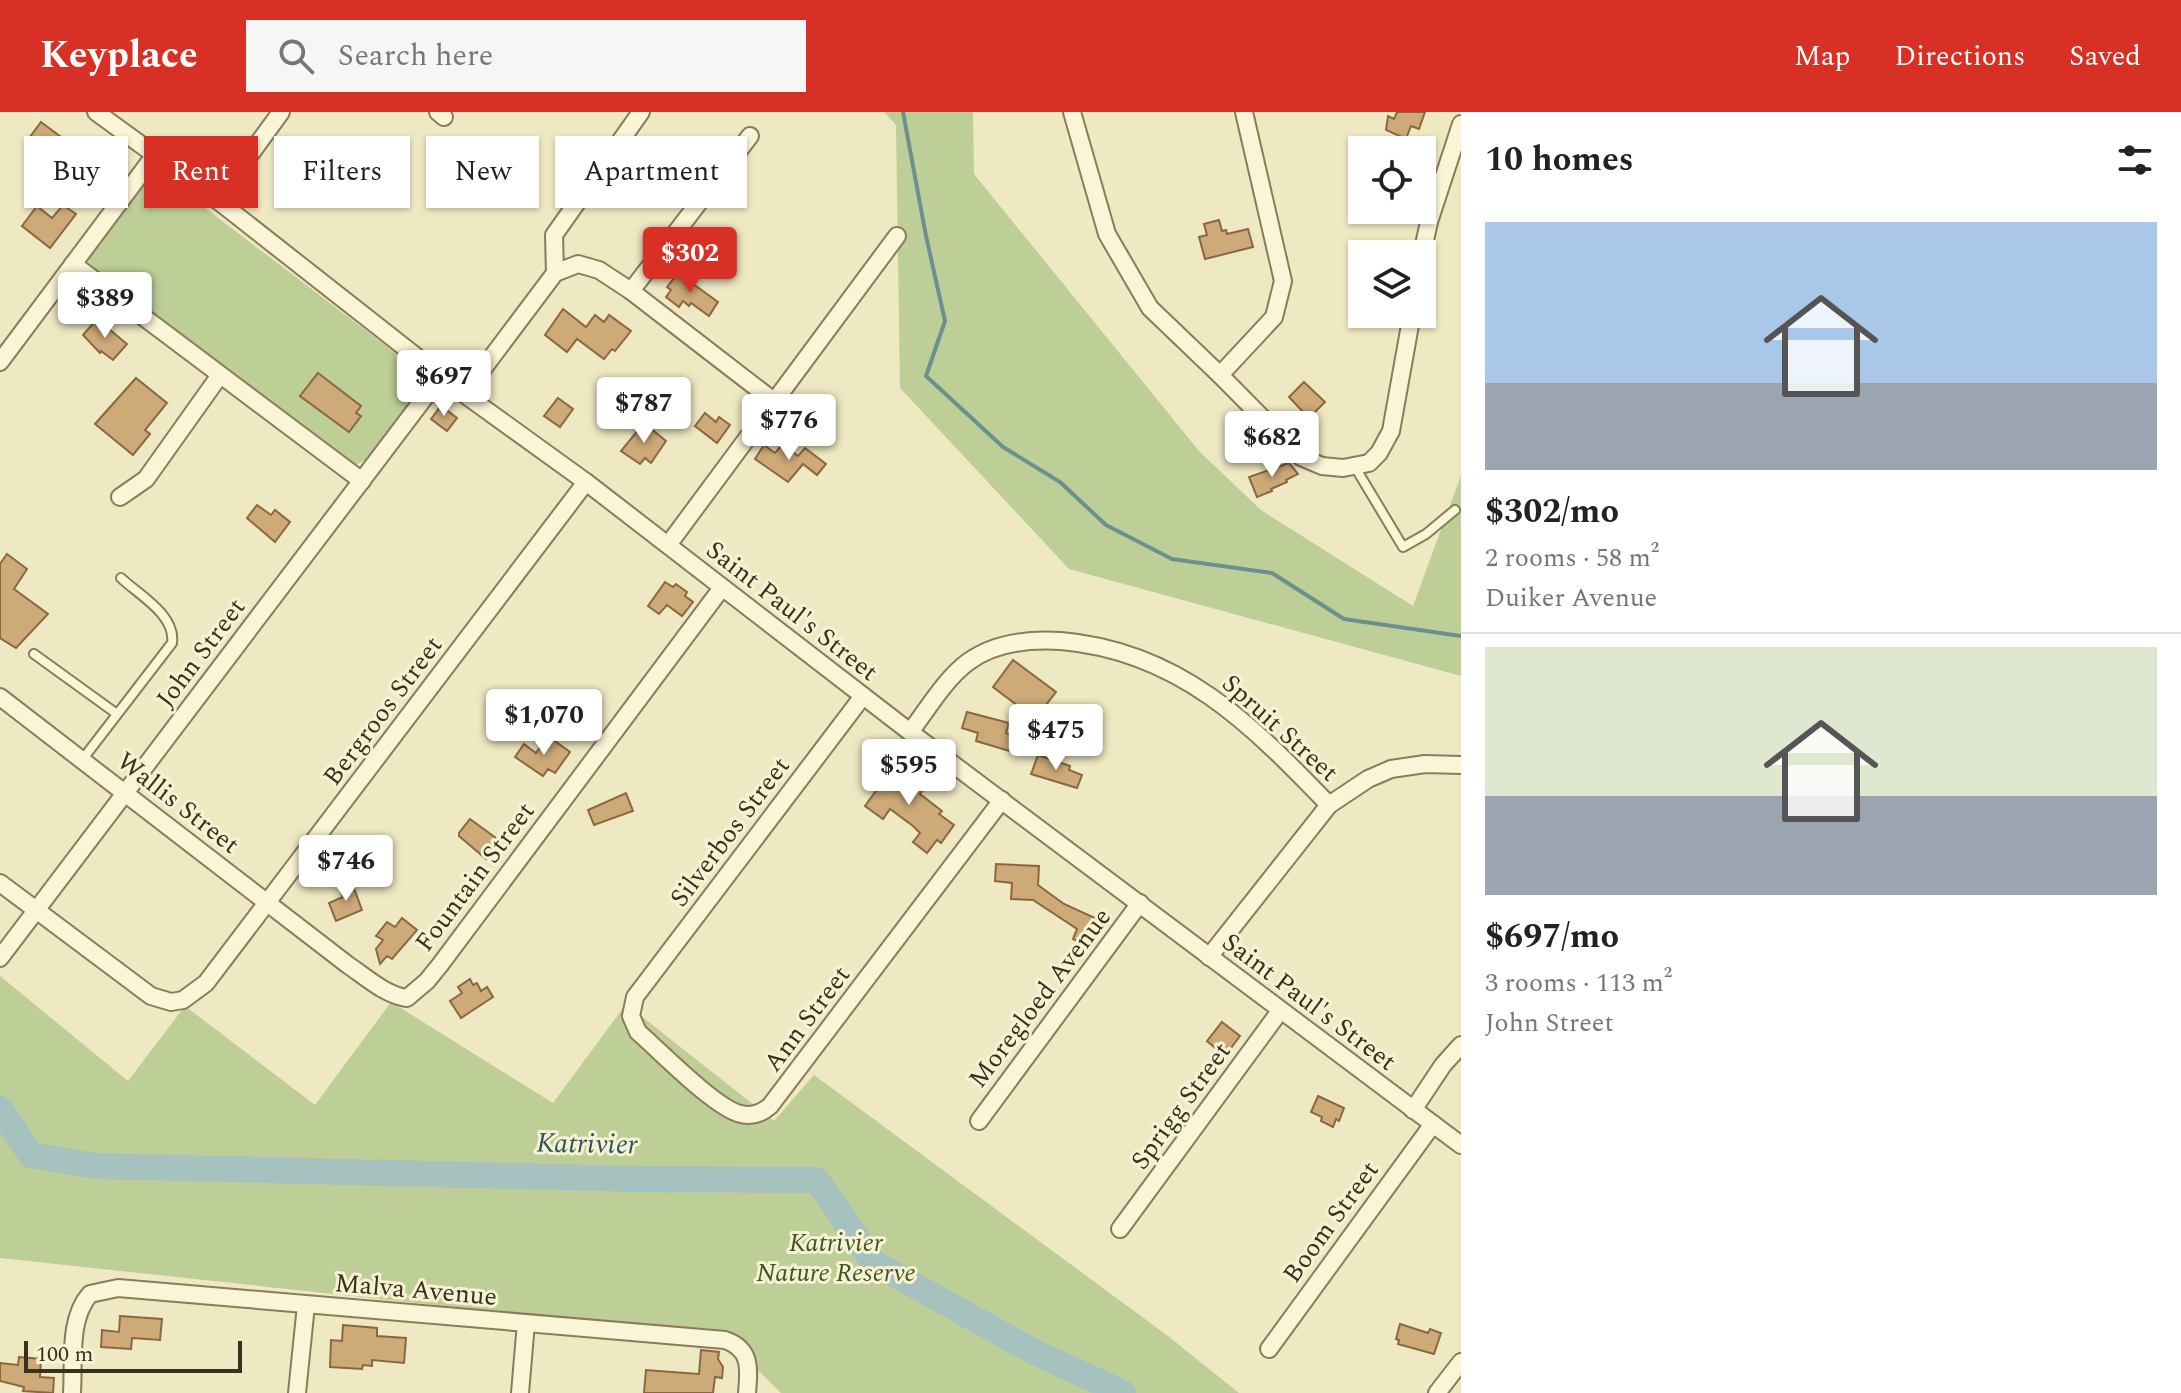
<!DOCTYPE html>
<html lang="en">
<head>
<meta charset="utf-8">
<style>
  :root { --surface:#fff; --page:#f6f6f6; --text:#222; --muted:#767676; --line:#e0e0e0; --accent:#d93025 }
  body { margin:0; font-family:Spectral,serif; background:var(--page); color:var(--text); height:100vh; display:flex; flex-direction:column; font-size:30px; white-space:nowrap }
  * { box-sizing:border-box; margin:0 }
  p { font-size:26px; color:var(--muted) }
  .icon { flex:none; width:44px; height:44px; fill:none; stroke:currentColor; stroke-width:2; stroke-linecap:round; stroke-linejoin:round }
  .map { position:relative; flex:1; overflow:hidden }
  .details { display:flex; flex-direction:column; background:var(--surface); width:720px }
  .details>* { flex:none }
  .banner { position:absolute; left:24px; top:24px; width:760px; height:72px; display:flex; gap:16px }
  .buttons { position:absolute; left:1348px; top:24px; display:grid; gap:16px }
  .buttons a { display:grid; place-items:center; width:88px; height:88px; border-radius:0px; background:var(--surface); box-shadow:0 2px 6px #0004; font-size:40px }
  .scale { position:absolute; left:24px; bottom:20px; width:218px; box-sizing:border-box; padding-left:8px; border:4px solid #3a301e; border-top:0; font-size:22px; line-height:28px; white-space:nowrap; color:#3a301e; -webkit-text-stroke:6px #f6f2d3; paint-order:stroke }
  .price { position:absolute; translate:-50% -68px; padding:0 18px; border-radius:8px; background:#fff; color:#222; font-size:26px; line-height:52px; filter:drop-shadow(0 2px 4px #0008) }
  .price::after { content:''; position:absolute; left:50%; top:48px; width:24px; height:18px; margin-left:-12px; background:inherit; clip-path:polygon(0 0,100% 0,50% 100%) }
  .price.selected { background:var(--accent); color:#fff }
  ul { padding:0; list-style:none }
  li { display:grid; align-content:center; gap:16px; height:424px; padding:0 24px }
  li+li { border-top:2px solid var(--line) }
  li span { display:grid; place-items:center; height:248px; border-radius:0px; color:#555 }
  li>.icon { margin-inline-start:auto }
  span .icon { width:144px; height:144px; fill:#fffc; stroke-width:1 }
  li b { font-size:34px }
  h2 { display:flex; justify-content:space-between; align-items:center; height:96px; padding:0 24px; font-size:34px }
  .tag { padding:0 28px; border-radius:0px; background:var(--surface); box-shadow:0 2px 6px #0004; font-size:28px; line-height:72px }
  .tag.selected { background:var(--accent); color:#fff }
  header { display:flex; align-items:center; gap:48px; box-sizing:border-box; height:112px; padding:0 40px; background:var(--accent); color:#fff }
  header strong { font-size:38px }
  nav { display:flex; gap:44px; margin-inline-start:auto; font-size:28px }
  .search { width:560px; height:72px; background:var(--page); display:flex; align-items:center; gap:20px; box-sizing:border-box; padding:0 28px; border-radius:0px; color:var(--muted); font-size:30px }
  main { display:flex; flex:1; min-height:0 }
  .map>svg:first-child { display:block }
  .green { fill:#bece97 }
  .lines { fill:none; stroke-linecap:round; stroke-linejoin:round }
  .stream { stroke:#6c908d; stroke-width:4 }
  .river { stroke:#a5c2be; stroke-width:26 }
  .building { fill:#ceaa78; stroke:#8a683f; stroke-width:2 }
  .service-casing { stroke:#8a7b59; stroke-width:12 }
  .minor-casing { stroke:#8a7b59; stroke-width:20 }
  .service { stroke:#faf5d7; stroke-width:8 }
  .minor { stroke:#faf5d7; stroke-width:16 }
  .labels { text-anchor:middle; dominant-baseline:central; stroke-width:6; stroke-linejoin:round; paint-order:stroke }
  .street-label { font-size:26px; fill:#3a301e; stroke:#f6f2d3 }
  .park-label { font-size:26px; font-style:italic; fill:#425624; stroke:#f6f2d3 }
  .water-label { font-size:28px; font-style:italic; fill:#2d555a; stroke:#f6f2d3 }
</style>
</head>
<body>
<header>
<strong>Keyplace</strong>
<div class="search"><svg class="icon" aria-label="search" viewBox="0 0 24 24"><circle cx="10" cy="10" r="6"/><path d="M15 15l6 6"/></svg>Search here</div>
<nav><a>Map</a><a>Directions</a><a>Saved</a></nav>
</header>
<main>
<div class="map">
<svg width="1461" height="1281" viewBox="0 0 1461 1281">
  <rect width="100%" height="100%" fill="#efe9c3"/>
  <g class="green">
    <polygon points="884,0 973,0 974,62 1199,339 1261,398 1413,494 1461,363 1461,564 1069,457 900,276 896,13"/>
    <polygon points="159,64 166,66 419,259 423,271 420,279 368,347 353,354 89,155 88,147 92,139 145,69"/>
    <polygon points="0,864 128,969 185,894 315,993 391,890 553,991 626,892 774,1009 814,963 1168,1224 1239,1281 781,1281 723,1224 0,1146"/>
  </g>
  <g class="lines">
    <polyline class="stream" points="903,0 926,124 945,209 926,264 1003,335 1060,370 1106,413 1172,447 1272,461 1344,507 1461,524"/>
    <polyline class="river" points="0,997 31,1043 94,1054 640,1067 817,1068 874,1151 1034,1240 1123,1281"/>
  </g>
  <g class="building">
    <polygon points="1397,0 1425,0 1419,17 1411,14 1406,27 1386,18 1388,4 1394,7"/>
    <polygon points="41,10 61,25 59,28 71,37 58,53 27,29"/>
    <polygon points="63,93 76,102 50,136 22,114 37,94 52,106"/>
    <polygon points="1219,108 1222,119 1226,118 1227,122 1248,117 1253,135 1205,147 1199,125 1207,123 1204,112"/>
    <polygon points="678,161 718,190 709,204 691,191 689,194 683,189 679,195 666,185 671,178 667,175"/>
    <polygon points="563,197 586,215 595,203 604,210 609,203 631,219 615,239 612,237 604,247 577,227 567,240 545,223"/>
    <polygon points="97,207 127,232 113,248 101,239 100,241 83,223"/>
    <polygon points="318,261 361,294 356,301 361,304 349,320 300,284"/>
    <polygon points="136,266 167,291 145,318 150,322 133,343 95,312"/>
    <polygon points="1304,270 1325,290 1311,304 1317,309 1307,320 1296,309 1304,301 1289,285"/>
    <polygon points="558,286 573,297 560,315 544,304"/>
    <polygon points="441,294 457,306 447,319 431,307"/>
    <polygon points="705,301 716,310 719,305 730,313 717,331 695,314"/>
    <polygon points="644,311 666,329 651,351 645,346 640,352 621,339"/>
    <polygon points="764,333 775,341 781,334 785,334 798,344 805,336 826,352 817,363 803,352 788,370 755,347"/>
    <polygon points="1289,351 1298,362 1286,368 1287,370 1271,377 1272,379 1257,385 1249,365"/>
    <polygon points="257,393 271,403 275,398 290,410 275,430 247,406"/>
    <polygon points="7,442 27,457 14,477 48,502 16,536 0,526 0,452"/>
    <polygon points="665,470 673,475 676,472 687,480 685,484 693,490 682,504 667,493 659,502 648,494"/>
    <polygon points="1013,548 1056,580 1035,607 993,575"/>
    <polygon points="967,600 1009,611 1006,621 1017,626 1013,640 976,629 978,621 962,616"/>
    <polygon points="548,624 570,640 555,661 548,657 543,664 515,645 524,632 536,641"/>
    <polygon points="1038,643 1070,654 1069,658 1082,663 1077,676 1031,662"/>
    <polygon points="889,651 923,678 920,682 942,699 939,702 954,713 941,731 937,728 927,741 913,730 920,721 913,714 890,697 883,707 865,694 878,676 873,673"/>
    <polygon points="626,681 633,699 594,713 588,698"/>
    <polygon points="470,707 500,729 486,747 459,724 459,721"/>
    <polygon points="996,752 1039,754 1038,773 1064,792 1097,807 1084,832 1073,827 1077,817 1033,788 1011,787 1012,771 995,769"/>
    <polygon points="352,771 362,798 336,809 329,791 343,785 339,776"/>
    <polygon points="402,806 417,818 392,847 387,844 380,852 376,837 383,828 376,824 387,810 395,815"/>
    <polygon points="470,867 473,873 477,871 481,879 487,875 493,885 461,906 450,889 462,881 458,875"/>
    <polygon points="1222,910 1240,924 1225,944 1207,929"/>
    <polygon points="1318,984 1344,996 1339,1009 1336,1007 1333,1015 1321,1009 1322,1005 1311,1000"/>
    <polygon points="120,1204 162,1207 160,1228 132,1226 131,1237 101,1235 102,1218 119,1220"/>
    <polygon points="1400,1212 1428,1221 1430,1217 1441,1221 1434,1242 1398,1232 1399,1228 1396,1227"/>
    <polygon points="343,1213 377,1216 377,1224 406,1226 404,1251 372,1248 372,1254 363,1253 362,1257 330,1255 331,1228 342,1229"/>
    <polygon points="701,1238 719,1240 718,1247 723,1255 722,1266 715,1265 713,1281 644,1281 646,1258 699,1262"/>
    <polygon points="19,1245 41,1247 40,1265 54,1266 53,1281 23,1279 24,1275 0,1269 0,1251 18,1253"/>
  </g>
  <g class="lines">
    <g class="service-casing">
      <g id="service">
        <polyline points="1355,355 1403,435 1426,422 1455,398"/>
        <polyline points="34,542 117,602"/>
        <path d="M82,648L172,531C176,503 139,483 121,466"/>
      </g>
    </g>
    <g class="minor-casing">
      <g id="minor">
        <polyline points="96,0 217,88 464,282 586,370 910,620 1461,1033"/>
        <polyline points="438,0 444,5"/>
        <polyline points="1072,0 1107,122 1150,196 1220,263 1301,345 1322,354 1343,356 1369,351 1379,341 1391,319 1412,202"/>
        <polyline points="217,88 281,0"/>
        <polyline points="1422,142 1429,110 1461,12"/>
        <polyline points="73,152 362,369"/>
        <polyline points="555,161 554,123 641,0"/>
        <polyline points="631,179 750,24"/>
        <polyline points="0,250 154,44"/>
        <polyline points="1220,263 1274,205 1283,169 1244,0"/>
        <polyline points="464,282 555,161 578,152 599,158 631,179 775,290"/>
        <polyline points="120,385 146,367 220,263"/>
        <polyline points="668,433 897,124"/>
        <path d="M863,584L635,885L631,904L638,920C660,939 716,997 741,1002C753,1005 762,1001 770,994L1002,688"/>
        <path d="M0,585L348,853C366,865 385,883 407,886L427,869L440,853L721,477"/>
        <path d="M910,620C928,597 944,568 968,550C995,530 1029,527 1061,529C1179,539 1251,612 1329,693"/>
        <polyline points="0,771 151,884 171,890 183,888 206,871 586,370"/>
        <polyline points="1209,845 1329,693 1368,667 1391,657 1425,652 1461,653"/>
        <polyline points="0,846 441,264"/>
        <polyline points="1413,998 1443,953 1461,933"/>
        <polyline points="979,1009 1140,791"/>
        <polyline points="1120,1117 1280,899"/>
        <polyline points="1269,1237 1433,1012"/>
        <path d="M72,1281C74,1249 68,1207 90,1182L118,1176L725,1228C752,1237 749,1258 747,1281"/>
        <polyline points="297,1281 306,1193"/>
        <polyline points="520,1281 526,1211"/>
        <polyline points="1437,1281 1461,1250"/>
      </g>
    </g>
    <use href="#service" class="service"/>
    <use href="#minor" class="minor"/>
  </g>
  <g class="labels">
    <g class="street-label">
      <text transform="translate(792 499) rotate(38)">Saint Paul's Street</text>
      <text transform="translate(201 541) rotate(-53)">John Street</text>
      <text transform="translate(383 599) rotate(-53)">Bergroos Street</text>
      <text transform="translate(1280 616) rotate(42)">Spruit Street</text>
      <text transform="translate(178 691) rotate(38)">Wallis Street</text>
      <text transform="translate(730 720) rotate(-53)">Silverbos Street</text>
      <text transform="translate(475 765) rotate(-53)">Fountain Street</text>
      <text transform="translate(1040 886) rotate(-53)">Moregloed Avenue</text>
      <text transform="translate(1309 890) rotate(37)">Saint Paul's Street</text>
      <text transform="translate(807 907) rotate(-53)">Ann Street</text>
      <text transform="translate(1181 994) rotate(-54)">Sprigg Street</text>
      <text transform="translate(1331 1110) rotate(-54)">Boom Street</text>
      <text transform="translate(416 1178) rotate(5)">Malva Avenue</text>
    </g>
    <g class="park-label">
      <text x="836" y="1131">Katrivier<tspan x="836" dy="30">Nature Reserve</tspan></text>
    </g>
    <g class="water-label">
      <text transform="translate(587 1032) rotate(1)">Katrivier</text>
    </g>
  </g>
</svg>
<div class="buttons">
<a><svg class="icon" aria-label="locate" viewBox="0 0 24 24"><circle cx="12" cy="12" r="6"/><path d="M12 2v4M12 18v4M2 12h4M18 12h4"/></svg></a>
<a><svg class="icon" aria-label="layers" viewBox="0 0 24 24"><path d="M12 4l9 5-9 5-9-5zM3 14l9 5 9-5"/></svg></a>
</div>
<div class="scale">100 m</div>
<b class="price selected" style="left:690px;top:183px">$302</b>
<b class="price" style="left:105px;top:228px">$389</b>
<b class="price" style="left:444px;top:306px">$697</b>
<b class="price" style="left:644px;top:333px">$787</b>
<b class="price" style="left:789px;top:350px">$776</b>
<b class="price" style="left:1272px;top:367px">$682</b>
<b class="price" style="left:544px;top:645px">$1,070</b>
<b class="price" style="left:1056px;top:660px">$475</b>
<b class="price" style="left:909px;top:695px">$595</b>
<b class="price" style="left:346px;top:791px">$746</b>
<div class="banner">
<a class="tag">Buy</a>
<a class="tag selected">Rent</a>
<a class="tag">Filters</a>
<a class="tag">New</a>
<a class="tag">Apartment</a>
</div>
</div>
<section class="details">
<h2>10 homes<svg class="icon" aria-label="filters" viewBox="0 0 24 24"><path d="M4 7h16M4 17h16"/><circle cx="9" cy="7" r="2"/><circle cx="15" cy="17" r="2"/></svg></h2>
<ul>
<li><span style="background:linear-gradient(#a9c7e8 65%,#9aa5b1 0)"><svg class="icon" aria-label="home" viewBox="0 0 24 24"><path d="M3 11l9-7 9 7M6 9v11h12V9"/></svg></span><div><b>$302/mo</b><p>2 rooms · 58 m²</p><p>Duiker Avenue</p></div></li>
<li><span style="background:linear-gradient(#dfe7d0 60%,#9aa5b1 0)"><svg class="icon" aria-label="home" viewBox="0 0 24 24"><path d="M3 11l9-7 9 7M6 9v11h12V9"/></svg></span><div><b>$697/mo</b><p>3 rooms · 113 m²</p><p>John Street</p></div></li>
</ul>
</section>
</main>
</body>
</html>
